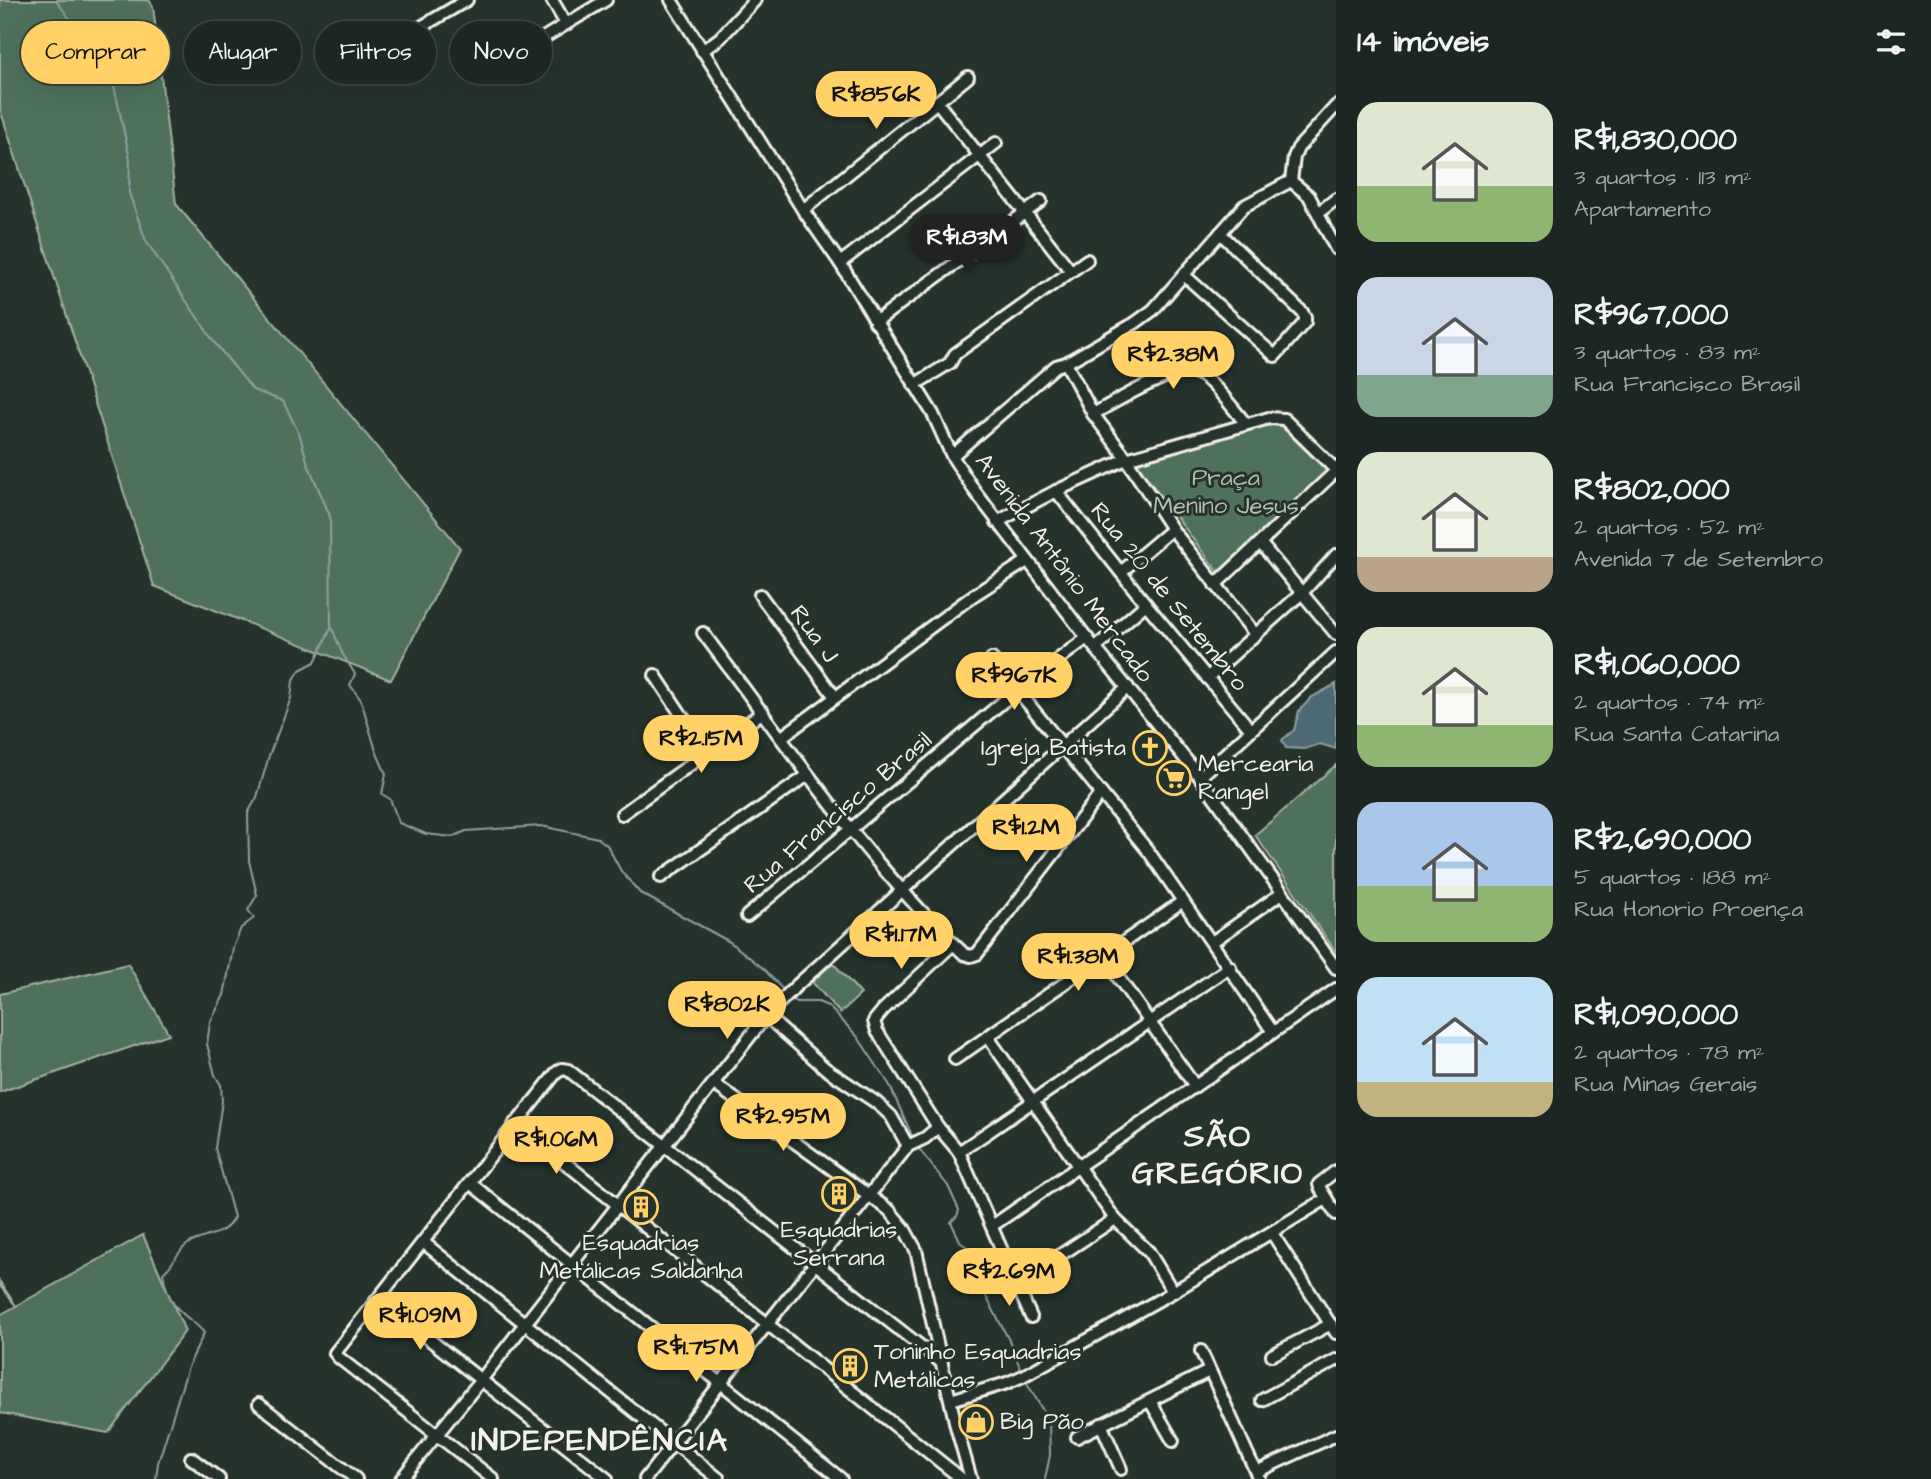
<!DOCTYPE html>
<html lang="pt">
<head>
<meta charset="utf-8">
<style>
  :root { --surface:#1c2622; --page:#252e2a; --text:#f1f3f6; --muted:#a0a5a5; --line:#3a4340; --accent:#ffd166 }
  body { margin:0; font-family:"Architects Daughter",sans-serif; background:var(--page); color:var(--text); height:100vh; display:flex; flex-direction:column; font-size:26px; white-space:nowrap }
  * { box-sizing:border-box; margin:0 }
  p { font-size:23px; color:var(--muted) }
  .icon { flex:none; width:38px; height:38px; fill:none; stroke:currentColor; stroke-width:2; stroke-linecap:round; stroke-linejoin:round }
  .map { position:relative; flex:1; overflow:hidden }
  .side { display:flex; flex-direction:column; background:var(--surface); width:595px }
  .side>* { flex:none }
  .top-card { position:absolute; left:21px; top:21px; width:665px; height:63px; display:flex; gap:14px }
  .price { position:absolute; translate:-50% -60px; padding:0 16px; border-radius:24px; background:var(--accent); color:#111; font-size:23px; line-height:46px; filter:drop-shadow(0 2px 4px #0008) }
  .price::after { content:''; position:absolute; left:50%; top:42px; width:21px; height:16px; margin-left:-10px; background:inherit; clip-path:polygon(0 0,100% 0,50% 100%) }
  .price.current { background:#222; color:#fff }
  ul { padding:0; list-style:none }
  li { display:flex; align-items:center; gap:21px; height:175px; padding:0 21px }
  li span { display:grid; place-items:center; flex:none; width:196px; height:140px; border-radius:21px; color:#555 }
  li>.icon { margin-inline-start:auto }
  span .icon { width:84px; height:84px; fill:#fffc; stroke-width:1 }
  li b { font-size:30px }
  h2 { display:flex; justify-content:space-between; align-items:center; height:84px; padding:0 21px; font-size:30px }
  .pill { padding:0 24px; border-radius:32px; background:var(--surface); box-shadow:0 7px 28px #0002,0 0 0 2px var(--line); font-size:24px; line-height:63px }
  .pill.current { background:var(--accent); color:#111 }
  main { display:flex; flex:1; min-height:0 }
  .map>svg:first-child { display:block }
  .green { fill:#4f715b; stroke:#a2b1a2; stroke-width:2 }
  .water { fill:#4e6974; stroke:#909fa2; stroke-width:2 }
  .lines { fill:none; stroke-linecap:round; stroke-linejoin:round }
  .stream { stroke:#909fa2; stroke-width:2 }
  .minor-casing { stroke:#f4f1e8; stroke-width:16 }
  .minor { stroke:#26332d; stroke-width:10 }
  .labels { text-anchor:middle; dominant-baseline:central; stroke-width:6; stroke-linejoin:round; paint-order:stroke }
  .park-label { font-size:24px; fill:#b2beb0; stroke:#26332d }
  .street-label { font-size:24px; fill:#f4f1e8; stroke:#26332d }
  .poi-label { font-size:24px; fill:#f4f1e8; stroke:#26332d; text-anchor:start }
  .district-label { font-size:32px; font-weight:bold; letter-spacing:2px; fill:#f4f1e8; stroke:#26332d }
</style>
</head>
<body>
<main>
<div class="map">
<svg width="1336" height="1479" viewBox="0 0 1336 1479">
  <rect width="100%" height="100%" fill="#26332d"/>
  <filter id="ink" filterUnits="userSpaceOnUse"><feTurbulence type="fractalNoise" baseFrequency=".0143" numOctaves="2"/><feDisplacementMap in="SourceGraphic" scale="14" xChannelSelector="R" yChannelSelector="G"/><feConvolveMatrix kernelMatrix="1 2 1 2 8 2 1 2 1" color-interpolation-filters="sRGB"/></filter>
  <g filter="url(#ink)">
    <g class="green">
      <polygon points="0,0 149,0 153,6 176,204 460,548 391,680 154,586 0,109"/>
      <polygon points="1281,424 1329,471 1218,572 1135,462 1249,428"/>
      <polygon points="1336,765 1336,952 1255,835"/>
      <polygon points="833,963 861,994 840,1013 812,982"/>
      <polygon points="128,964 169,1034 0,1092 0,994"/>
      <polygon points="143,1235 185,1331 108,1433 0,1413 0,1315 16,1306 0,1286 0,1282 16,1306"/>
    </g>
    <polygon class="water" points="1336,684 1336,749 1320,744 1305,749 1286,748 1282,740 1294,730 1299,711 1312,697"/>
    <g class="lines">
      <g class="stream">
        <path d="M56,0L112,77L130,159L129,193L146,241L214,342L253,390L283,401L300,436L308,464L330,516L331,628L315,662L300,670L293,681L291,698L269,756L257,797L248,813L249,861L257,895L248,910L254,918L241,928L233,948L224,995L210,1023L207,1044L215,1075L221,1085L222,1101L215,1148L234,1217C225,1237 204,1234 188,1244C177,1251 173,1266 163,1273C165,1285 170,1302 179,1310C187,1319 197,1323 204,1333L188,1367L158,1463L156,1479"/>
        <polyline points="332,628 342,653 355,674 350,685 361,700 376,751 386,774 382,794 390,799 399,823 426,834 452,837 466,831 541,826 598,838 607,845 621,871 640,893 730,942 764,969 784,991"/>
        <polyline points="791,997 796,1002 818,1002 828,1006 857,1036 889,1084 914,1140"/>
        <polyline points="918,1148 948,1186 959,1210 957,1216 951,1222 961,1243 972,1250 977,1262 978,1281 1010,1342 1021,1370"/>
        <polyline points="1027,1383 1049,1421 1050,1455 1045,1479"/>
      </g>
      <g class="minor-casing">
        <g id="minor">
          <polyline points="552,0 566,24"/>
          <polyline points="671,0 803,210 840,263 933,414 952,456 974,490 1087,638 1200,777 1336,968"/>
          <polyline points="702,51 720,38 755,0"/>
          <polyline points="365,60 467,0"/>
          <polyline points="497,66 606,0"/>
          <polyline points="937,102 1071,271"/>
          <polyline points="1291,181 1309,196 1336,249"/>
          <polyline points="803,210 968,77"/>
          <polyline points="1318,213 1336,199"/>
          <polyline points="840,263 996,143"/>
          <polyline points="1184,275 1275,356 1305,322 1305,317 1302,312 1220,233"/>
          <polyline points="875,322 1041,201"/>
          <polyline points="1066,363 1093,414 1121,451 1172,529 1255,634"/>
          <polyline points="914,385 950,363 955,354 1087,260"/>
          <path d="M1093,414C1114,403 1175,364 1197,373C1213,380 1234,410 1246,424"/>
          <polyline points="952,456 1056,366 1066,363 1135,323 1153,310 1244,206 1291,181 1294,157 1298,148 1336,106"/>
          <polyline points="1056,491 1146,604 1250,729"/>
          <polyline points="997,522 1056,491 1126,459 1269,418 1284,419 1336,470"/>
          <polyline points="1261,544 1336,634"/>
          <polyline points="1121,572 1172,529"/>
          <polyline points="1215,585 1336,471"/>
          <polyline points="760,595 835,697"/>
          <path d="M703,633C786,743 863,859 964,954L971,956L977,954L1101,793"/>
          <polyline points="1095,648 1146,604"/>
          <polyline points="992,659 1149,852 1273,1032"/>
          <polyline points="655,675 706,752"/>
          <polyline points="1207,678 1303,592 1336,555"/>
          <polyline points="782,737 974,595 1027,561"/>
          <polyline points="1200,777 1336,652"/>
          <polyline points="622,814 763,712"/>
          <polyline points="661,877 808,775"/>
          <polyline points="747,916 1017,690 1087,638"/>
          <polyline points="1212,942 1282,893"/>
          <polyline points="953,944 883,1010 874,1021 877,1031 938,1127 959,1152 1031,1317"/>
          <polyline points="1103,956 1195,1086"/>
          <polyline points="766,1016 826,1069 877,1103 891,1116 908,1146"/>
          <polyline points="988,1037 1115,1219 1149,1252 1173,1292"/>
          <polyline points="955,1059 1183,901"/>
          <polyline points="714,1084 889,1210 904,1228 916,1250 956,1426 971,1479"/>
          <polyline points="515,1123 962,1479"/>
          <polyline points="959,1152 1230,967"/>
          <polyline points="1336,1171 1319,1184 1320,1188 1336,1214"/>
          <polyline points="470,1183 841,1479"/>
          <polyline points="992,1226 1336,989"/>
          <polyline points="1272,1233 1336,1333"/>
          <polyline points="423,1242 719,1479"/>
          <polyline points="1015,1285 1115,1219"/>
          <polyline points="378,1299 607,1479"/>
          <polyline points="1201,1351 1259,1479"/>
          <polyline points="1272,1355 1331,1324"/>
          <polyline points="951,1400 1007,1383 1023,1376 1173,1292 1326,1199"/>
          <polyline points="1262,1400 1336,1360"/>
          <polyline points="1150,1401 1173,1441"/>
          <polyline points="259,1404 356,1479"/>
          <polyline points="1101,1424 1121,1469"/>
          <polyline points="1077,1437 1209,1371"/>
          <polyline points="191,1458 219,1479"/>
          <polyline points="1256,1472 1336,1435"/>
          <polyline points="401,1479 481,1380 766,1016 795,987 1128,687"/>
          <polyline points="493,1479 338,1357 335,1353 556,1073 562,1069 568,1070 942,1363"/>
          <polyline points="645,1479 908,1146 925,1138 938,1127"/>
        </g>
      </g>
      <use href="#minor" class="minor"/>
    </g>
  </g>
  <defs>
    <g id="church-ring" transform="scale(1.75)"><circle r="9.5" fill="#26332d" stroke="#ffd166" stroke-width="1.5"/><path d="M-1.2-6h2.4v3.5h3.3v2.4h-3.3V6h-2.4V-.1h-3.3v-2.4h3.3Z" fill="#ffd166"/></g>
    <g id="supermarket-ring" transform="scale(1.75)"><circle r="9.5" fill="#26332d" stroke="#ffd166" stroke-width="1.5"/><path d="M-6-5.5h2.5l.6 2H6L4.5 2H-2.5L-4.4-4H-6ZM-1.5 3.2a1.3 1.3 0 1 0 .1 0ZM3 3.2a1.3 1.3 0 1 0 .1 0Z" fill="#ffd166"/></g>
    <g id="building-ring" transform="scale(1.75)"><circle r="9.5" fill="#26332d" stroke="#ffd166" stroke-width="1.5"/><path d="M-4-6H4V6H1V3H-1V6H-4ZM-2.5-4.3h1.7v1.8h-1.7ZM.8-4.3h1.7v1.8H.8ZM-2.5-1h1.7V.8h-1.7ZM.8-1h1.7V.8H.8Z" fill="#ffd166"/></g>
    <g id="shop-ring" transform="scale(1.75)"><circle r="9.5" fill="#26332d" stroke="#ffd166" stroke-width="1.5"/><path d="M-5-2.5h2.3a2.7 3.5 0 0 1 5.4 0H5L5.5 6h-11ZM-1.5-2.5h3a1.5 2.3 0 0 0-3 0Z" fill="#ffd166"/></g>
  </defs>
  <g fill-rule="evenodd">
    <use href="#church-ring" x="1150" y="748"/>
    <use href="#supermarket-ring" x="1174" y="778"/>
    <use href="#building-ring" x="839" y="1194"/>
    <use href="#building-ring" x="641" y="1207"/>
    <use href="#building-ring" x="850" y="1366"/>
    <use href="#shop-ring" x="976" y="1422"/>
  </g>
  <g class="labels">
    <g class="park-label">
      <text x="1226" y="478">Praça<tspan x="1226" dy="28">Menino Jesus</tspan></text>
    </g>
    <g class="street-label">
      <text transform="translate(1064 568) rotate(53)">Avenida Antônio Mercado</text>
      <text transform="translate(1169 597) rotate(51)">Rua 20 de Setembro</text>
      <text transform="translate(814 634) rotate(54)">Rua J</text>
      <text transform="translate(838 813) rotate(-40)">Rua Francisco Brasil</text>
    </g>
    <g class="poi-label">
      <text x="1126" y="748" text-anchor="end">Igreja Batista</text>
      <text x="1198" y="764">Mercearia<tspan x="1198" dy="28">Rangel</tspan></text>
      <text x="839" y="1230" text-anchor="middle">Esquadrias<tspan x="839" dy="28">Serrana</tspan></text>
      <text x="641" y="1243" text-anchor="middle">Esquadrias<tspan x="641" dy="28">Metálicas Saldanha</tspan></text>
      <text x="874" y="1352">Toninho Esquadrias<tspan x="874" dy="28">Metálicas</tspan></text>
      <text x="1000" y="1422">Big Pão</text>
    </g>
    <g class="district-label">
      <text x="1218" y="1136">SÃO<tspan x="1218" dy="37">GREGÓRIO</tspan></text>
      <text x="600" y="1440">INDEPENDÊNCIA</text>
    </g>
  </g>
</svg>
<b class="price" style="left:876px;top:131px">R$856K</b>
<b class="price current" style="left:967px;top:274px">R$1.83M</b>
<b class="price" style="left:1173px;top:391px">R$2.38M</b>
<b class="price" style="left:1014px;top:712px">R$967K</b>
<b class="price" style="left:701px;top:775px">R$2.15M</b>
<b class="price" style="left:1026px;top:864px">R$1.2M</b>
<b class="price" style="left:901px;top:971px">R$1.17M</b>
<b class="price" style="left:1078px;top:993px">R$1.38M</b>
<b class="price" style="left:727px;top:1041px">R$802K</b>
<b class="price" style="left:783px;top:1153px">R$2.95M</b>
<b class="price" style="left:556px;top:1176px">R$1.06M</b>
<b class="price" style="left:1009px;top:1308px">R$2.69M</b>
<b class="price" style="left:420px;top:1352px">R$1.09M</b>
<b class="price" style="left:696px;top:1384px">R$1.75M</b>
<div class="top-card">
<a class="pill current">Comprar</a>
<a class="pill">Alugar</a>
<a class="pill">Filtros</a>
<a class="pill">Novo</a>
</div>
</div>
<section class="side">
<h2>14 imóveis<svg class="icon" aria-label="filters" viewBox="0 0 24 24"><path d="M4 7h16M4 17h16"/><circle cx="9" cy="7" r="2"/><circle cx="15" cy="17" r="2"/></svg></h2>
<ul>
<li><span style="background:linear-gradient(#dfe7d0 60%,#8fb573 0)"><svg class="icon" aria-label="home" viewBox="0 0 24 24"><path d="M3 11l9-7 9 7M6 9v11h12V9"/></svg></span><div><b>R$1,830,000</b><p>3 quartos · 113 m²</p><p>Apartamento</p></div></li>
<li><span style="background:linear-gradient(#c9d6e8 70%,#7fa58c 0)"><svg class="icon" aria-label="home" viewBox="0 0 24 24"><path d="M3 11l9-7 9 7M6 9v11h12V9"/></svg></span><div><b>R$967,000</b><p>3 quartos · 83 m²</p><p>Rua Francisco Brasil</p></div></li>
<li><span style="background:linear-gradient(#dfe7d0 75%,#b9a48a 0)"><svg class="icon" aria-label="home" viewBox="0 0 24 24"><path d="M3 11l9-7 9 7M6 9v11h12V9"/></svg></span><div><b>R$802,000</b><p>2 quartos · 52 m²</p><p>Avenida 7 de Setembro</p></div></li>
<li><span style="background:linear-gradient(#dfe7d0 70%,#8fb573 0)"><svg class="icon" aria-label="home" viewBox="0 0 24 24"><path d="M3 11l9-7 9 7M6 9v11h12V9"/></svg></span><div><b>R$1,060,000</b><p>2 quartos · 74 m²</p><p>Rua Santa Catarina</p></div></li>
<li><span style="background:linear-gradient(#a9c7e8 60%,#8fb573 0)"><svg class="icon" aria-label="home" viewBox="0 0 24 24"><path d="M3 11l9-7 9 7M6 9v11h12V9"/></svg></span><div><b>R$2,690,000</b><p>5 quartos · 188 m²</p><p>Rua Honorio Proença</p></div></li>
<li><span style="background:linear-gradient(#bfe0f5 75%,#c2b280 0)"><svg class="icon" aria-label="home" viewBox="0 0 24 24"><path d="M3 11l9-7 9 7M6 9v11h12V9"/></svg></span><div><b>R$1,090,000</b><p>2 quartos · 78 m²</p><p>Rua Minas Gerais</p></div></li>
</ul>
</section>
</main>
</body>
</html>
